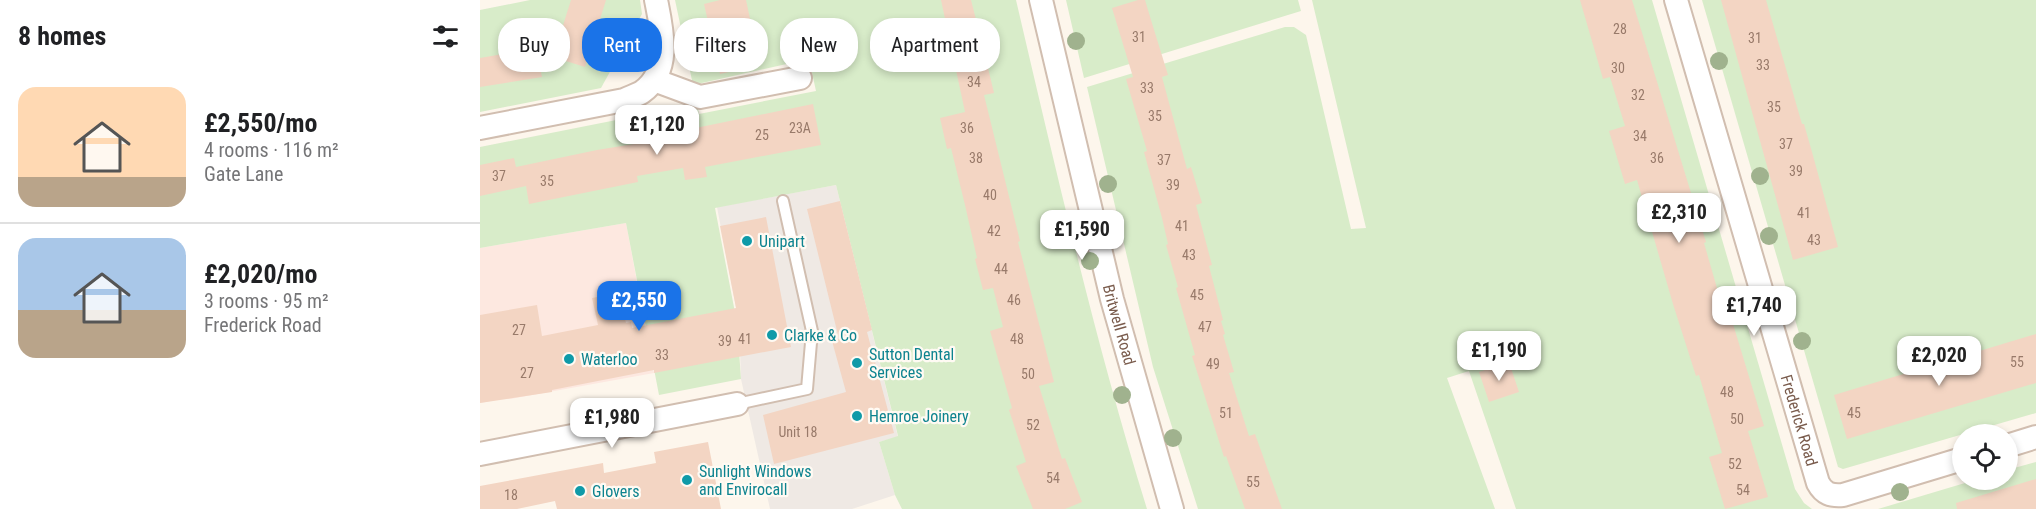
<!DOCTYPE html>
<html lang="en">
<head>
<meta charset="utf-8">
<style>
  :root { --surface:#fff; --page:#f6f6f6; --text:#202124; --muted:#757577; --line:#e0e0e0; --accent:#1a73e8 }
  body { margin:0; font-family:"Roboto Condensed",sans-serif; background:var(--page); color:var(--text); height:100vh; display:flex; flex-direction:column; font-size:22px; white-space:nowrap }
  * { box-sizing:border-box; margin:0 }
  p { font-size:20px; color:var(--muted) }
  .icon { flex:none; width:33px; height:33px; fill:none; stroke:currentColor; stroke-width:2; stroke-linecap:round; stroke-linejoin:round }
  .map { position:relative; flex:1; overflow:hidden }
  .panel { display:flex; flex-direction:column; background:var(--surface); width:480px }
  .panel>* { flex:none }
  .banner { position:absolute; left:18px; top:18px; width:570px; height:54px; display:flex; gap:12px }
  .controls { position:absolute; left:1472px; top:424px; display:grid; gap:12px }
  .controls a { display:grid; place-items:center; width:66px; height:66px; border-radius:50%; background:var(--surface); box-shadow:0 3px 9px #0003; font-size:30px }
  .price { position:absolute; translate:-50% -51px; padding:0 14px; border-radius:12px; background:#fff; color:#222; font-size:20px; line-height:39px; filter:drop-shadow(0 2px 3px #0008) }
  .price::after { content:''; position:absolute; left:50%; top:36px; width:18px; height:14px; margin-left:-9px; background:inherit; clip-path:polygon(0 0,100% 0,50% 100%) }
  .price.current { background:var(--accent); color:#fff }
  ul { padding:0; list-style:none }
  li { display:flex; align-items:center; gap:18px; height:150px; padding:0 18px }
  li+li { border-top:2px solid var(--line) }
  li span { display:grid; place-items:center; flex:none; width:168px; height:120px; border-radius:18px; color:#555 }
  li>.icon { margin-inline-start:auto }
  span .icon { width:72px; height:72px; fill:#fffc; stroke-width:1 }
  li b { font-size:26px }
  h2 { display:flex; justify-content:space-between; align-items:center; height:72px; padding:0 18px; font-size:26px }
  .tag { padding:0 21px; border-radius:24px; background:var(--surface); box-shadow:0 3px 9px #0003; font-size:21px; line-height:54px }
  .tag.current { background:var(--accent); color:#fff }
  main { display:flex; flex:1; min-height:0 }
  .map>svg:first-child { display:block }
  .commercial { fill:#fde8e0 }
  .industrial { fill:#efe9e4 }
  .green { fill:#d8ecc9 }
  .building { fill:#f3d5c3 }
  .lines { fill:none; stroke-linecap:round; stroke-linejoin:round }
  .service-casing { stroke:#d1beb0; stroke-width:14 }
  .minor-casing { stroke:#d1beb0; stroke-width:26 }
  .service { stroke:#fff; stroke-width:10 }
  .minor { stroke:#fff; stroke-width:22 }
  .tree { fill:#a0b28e }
  .culture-dot { fill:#0f9aa8; stroke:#fffaf3; stroke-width:2 }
  .labels { text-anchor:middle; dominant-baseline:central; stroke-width:4.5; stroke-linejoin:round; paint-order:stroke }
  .number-label { font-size:14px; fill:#987a6a }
  .culture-label { font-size:16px; fill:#0d838f; stroke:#fffaf3; text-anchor:start }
  .street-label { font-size:16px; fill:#7a5c4d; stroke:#fffaf3 }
</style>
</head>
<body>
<main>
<section class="panel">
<h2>8 homes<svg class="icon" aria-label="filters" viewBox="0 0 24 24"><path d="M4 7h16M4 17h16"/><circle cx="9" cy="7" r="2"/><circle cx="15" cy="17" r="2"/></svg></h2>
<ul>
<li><span style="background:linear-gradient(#ffd9b3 75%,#b9a48a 0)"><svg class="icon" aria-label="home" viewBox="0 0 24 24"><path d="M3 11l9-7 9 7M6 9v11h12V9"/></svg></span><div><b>£2,550/mo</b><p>4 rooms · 116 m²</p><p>Gate Lane</p></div></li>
<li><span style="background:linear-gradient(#a9c7e8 60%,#b9a48a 0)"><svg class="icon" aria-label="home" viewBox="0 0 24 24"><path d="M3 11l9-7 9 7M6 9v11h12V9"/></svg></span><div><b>£2,020/mo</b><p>3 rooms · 95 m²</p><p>Frederick Road</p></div></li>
</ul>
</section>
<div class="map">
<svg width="1556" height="509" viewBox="0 0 1556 509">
  <rect width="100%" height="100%" fill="#fdf6ec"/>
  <polygon class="commercial" points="146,223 174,373 30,399 20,399 0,403 0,248"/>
  <polygon class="industrial" points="356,185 418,437 399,442 415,495 372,509 290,509 261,379 259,323 237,207"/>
  <g class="green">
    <polygon points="50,0 160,0 162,14 121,88 0,112 0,10"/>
    <path d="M195,0H536C576,171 615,341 667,509H422L415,495L399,442L418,436L356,185L235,208L257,323L261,379L179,395L146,223L0,248V147L217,104L219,114L336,91L329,59L213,85Z"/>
    <polygon points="586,0 818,0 821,11 604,78"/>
    <polygon points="832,0 1172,0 1315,489 1324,503 1332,509 1036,509 989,371 967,378 1015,509 718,509 673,367 607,87 805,27 814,27 826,35 871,229 886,228"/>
    <polygon points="1222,0 1556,0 1556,413 1363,469 1358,467"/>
    <polygon points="1556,462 1556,509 1398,509 1495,480 1527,480 1527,470"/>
  </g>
  <g class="building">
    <polygon points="91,0 126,0 105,67 73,57"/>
    <polygon points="240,0 266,0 280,65 240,74 224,4"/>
    <polygon points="461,0 491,0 501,39 514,93 504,95 540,241 538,242 574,382 559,386 582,459 585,458 602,502 585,509 553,509 536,466 546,462 529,410 532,408 510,331 523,327 513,288 503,290 495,259 497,258 485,205 471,148 467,149 460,118 485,112"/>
    <polygon points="658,0 665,0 671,20 688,75 682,77 695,125 707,169 711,167 722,203 716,205 732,265 729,266 743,320 741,321 745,334 743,335 754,372 749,373 769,436 775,434 802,509 765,509 746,456 744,457 712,356 715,355 696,288 698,287 686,245 688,244 682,218 664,152 667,151 646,79 653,77 632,8"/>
    <polygon points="1100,0 1152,0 1226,242 1224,243 1241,302 1246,301 1284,426 1268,431 1288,497 1245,509 1229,457 1242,453 1219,375 1216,376 1193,304 1157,180 1145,184 1129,131 1145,126 1130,77 1123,79"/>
    <polygon points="1241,0 1286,0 1322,124 1324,124 1332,152 1358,247 1313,260"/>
    <polygon points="56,48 62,77 0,87 0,58"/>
    <polygon points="333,104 341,145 225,167 227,177 205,180 203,168 157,176 158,182 49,204 46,186 0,196 0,165 34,158 36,167 117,150 197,137 196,132"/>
    <polygon points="360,201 392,330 387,332 414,433 294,464 283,415 366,392 352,341 359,339 327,209"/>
    <polygon points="286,217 311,347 174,373 174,370 72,390 72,392 0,403 0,315 57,305 62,336 118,325 112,298 139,293 146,323 151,322 152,328 256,308 240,226"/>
    <polygon points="1556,334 1556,383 1367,439 1354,395"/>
    <polygon points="1029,362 1039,392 1009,402 999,372"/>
    <polygon points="228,442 241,509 77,509 75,501 37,509 0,509 0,486 123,463 124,473 176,463 174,452"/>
    <polygon points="1556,479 1556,509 1477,509 1476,503"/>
  </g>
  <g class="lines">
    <g class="service-casing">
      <polyline id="service" points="257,404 327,389 332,331 303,201"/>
    </g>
    <g class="minor-casing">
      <g id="minor">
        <path id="s1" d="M561,0L632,299L692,509"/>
        <path id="s2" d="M1196,0L1338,483C1344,494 1351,496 1363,495L1482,459"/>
        <polyline points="174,80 220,97 320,78"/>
        <path d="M0,128L144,100C150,97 157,95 162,92C192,71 182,30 176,0"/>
        <polyline points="1527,446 1556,437"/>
        <polyline points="0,454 257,404"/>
      </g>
    </g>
    <use href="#service" class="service"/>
    <use href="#minor" class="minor"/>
  </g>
  <g class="tree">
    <circle cx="596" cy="41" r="9"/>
    <circle cx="1239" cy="61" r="9"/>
    <circle cx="1280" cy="176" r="9"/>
    <circle cx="628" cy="184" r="9"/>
    <circle cx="1289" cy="236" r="9"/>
    <circle cx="610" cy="261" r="9"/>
    <circle cx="1322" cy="341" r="9"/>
    <circle cx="642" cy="395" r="9"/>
    <circle cx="693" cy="438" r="9"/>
    <circle cx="1420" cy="492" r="9"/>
  </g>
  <g class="culture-dot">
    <circle cx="267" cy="241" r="6"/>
    <circle cx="292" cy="335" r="6"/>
    <circle cx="89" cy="359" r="6"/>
    <circle cx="377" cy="363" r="6"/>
    <circle cx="377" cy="416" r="6"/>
    <circle cx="207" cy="480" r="6"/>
    <circle cx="100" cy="491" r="6"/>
  </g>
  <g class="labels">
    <g class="number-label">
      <text x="1140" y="29">28</text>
      <text x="659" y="37">31</text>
      <text x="1275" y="38">31</text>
      <text x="1283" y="65">33</text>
      <text x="1138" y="68">30</text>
      <text x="494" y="82">34</text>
      <text x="667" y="88">33</text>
      <text x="1158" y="95">32</text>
      <text x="1294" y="107">35</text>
      <text x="675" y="116">35</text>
      <text x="320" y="128">23A</text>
      <text x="487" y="128">36</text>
      <text x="282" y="135">25</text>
      <text x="1160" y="136">34</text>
      <text x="1306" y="144">37</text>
      <text x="496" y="158">38</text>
      <text x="1177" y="158">36</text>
      <text x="684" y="160">37</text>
      <text x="1316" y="171">39</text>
      <text x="19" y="176">37</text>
      <text x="67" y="181">35</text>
      <text x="693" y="185">39</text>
      <text x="510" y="195">40</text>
      <text x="1324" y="213">41</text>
      <text x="702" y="226">41</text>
      <text x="514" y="231">42</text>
      <text x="1334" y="240">43</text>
      <text x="709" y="255">43</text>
      <text x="521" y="269">44</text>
      <text x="717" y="295">45</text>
      <text x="534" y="300">46</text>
      <text x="725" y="327">47</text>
      <text x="39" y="330">27</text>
      <text x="265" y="339">41</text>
      <text x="537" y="339">48</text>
      <text x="245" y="341">39</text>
      <text x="182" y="355">33</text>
      <text x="1537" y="362">55</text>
      <text x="733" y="364">49</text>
      <text x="47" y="373">27</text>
      <text x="548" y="374">50</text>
      <text x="1247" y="392">48</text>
      <text x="746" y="413">51</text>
      <text x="1374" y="413">45</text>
      <text x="1257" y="419">50</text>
      <text x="553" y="425">52</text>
      <text x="318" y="432">Unit 18</text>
      <text x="1255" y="464">52</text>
      <text x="573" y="478">54</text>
      <text x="773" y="482">55</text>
      <text x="1263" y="490">54</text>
      <text x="31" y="495">18</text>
    </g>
    <g class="culture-label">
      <text x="279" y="241">Unipart</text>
      <text x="304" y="335">Clarke &amp; Co</text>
      <text x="389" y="354">Sutton Dental<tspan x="389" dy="18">Services</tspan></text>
      <text x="101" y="359">Waterloo</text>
      <text x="389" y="416">Hemroe Joinery</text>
      <text x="219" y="471">Sunlight Windows<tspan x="219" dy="18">and Envirocall</tspan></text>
      <text x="112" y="491">Glovers</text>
    </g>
    <g class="street-label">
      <text stroke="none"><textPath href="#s1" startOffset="334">Britwell Road</textPath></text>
      <text stroke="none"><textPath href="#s2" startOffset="438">Frederick Road</textPath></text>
    </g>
  </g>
</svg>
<div class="controls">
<a><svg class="icon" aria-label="locate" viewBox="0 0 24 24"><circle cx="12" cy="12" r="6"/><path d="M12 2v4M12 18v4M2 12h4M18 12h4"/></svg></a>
</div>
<b class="price" style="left:177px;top:156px">£1,120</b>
<b class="price" style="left:1199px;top:244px">£2,310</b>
<b class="price" style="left:602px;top:261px">£1,590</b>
<b class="price current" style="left:159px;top:332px">£2,550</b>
<b class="price" style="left:1274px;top:337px">£1,740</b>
<b class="price" style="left:1019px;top:382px">£1,190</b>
<b class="price" style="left:1459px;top:387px">£2,020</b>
<b class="price" style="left:132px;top:449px">£1,980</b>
<div class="banner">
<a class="tag">Buy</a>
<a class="tag current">Rent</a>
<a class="tag">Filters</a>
<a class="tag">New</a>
<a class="tag">Apartment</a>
</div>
</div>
</main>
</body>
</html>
